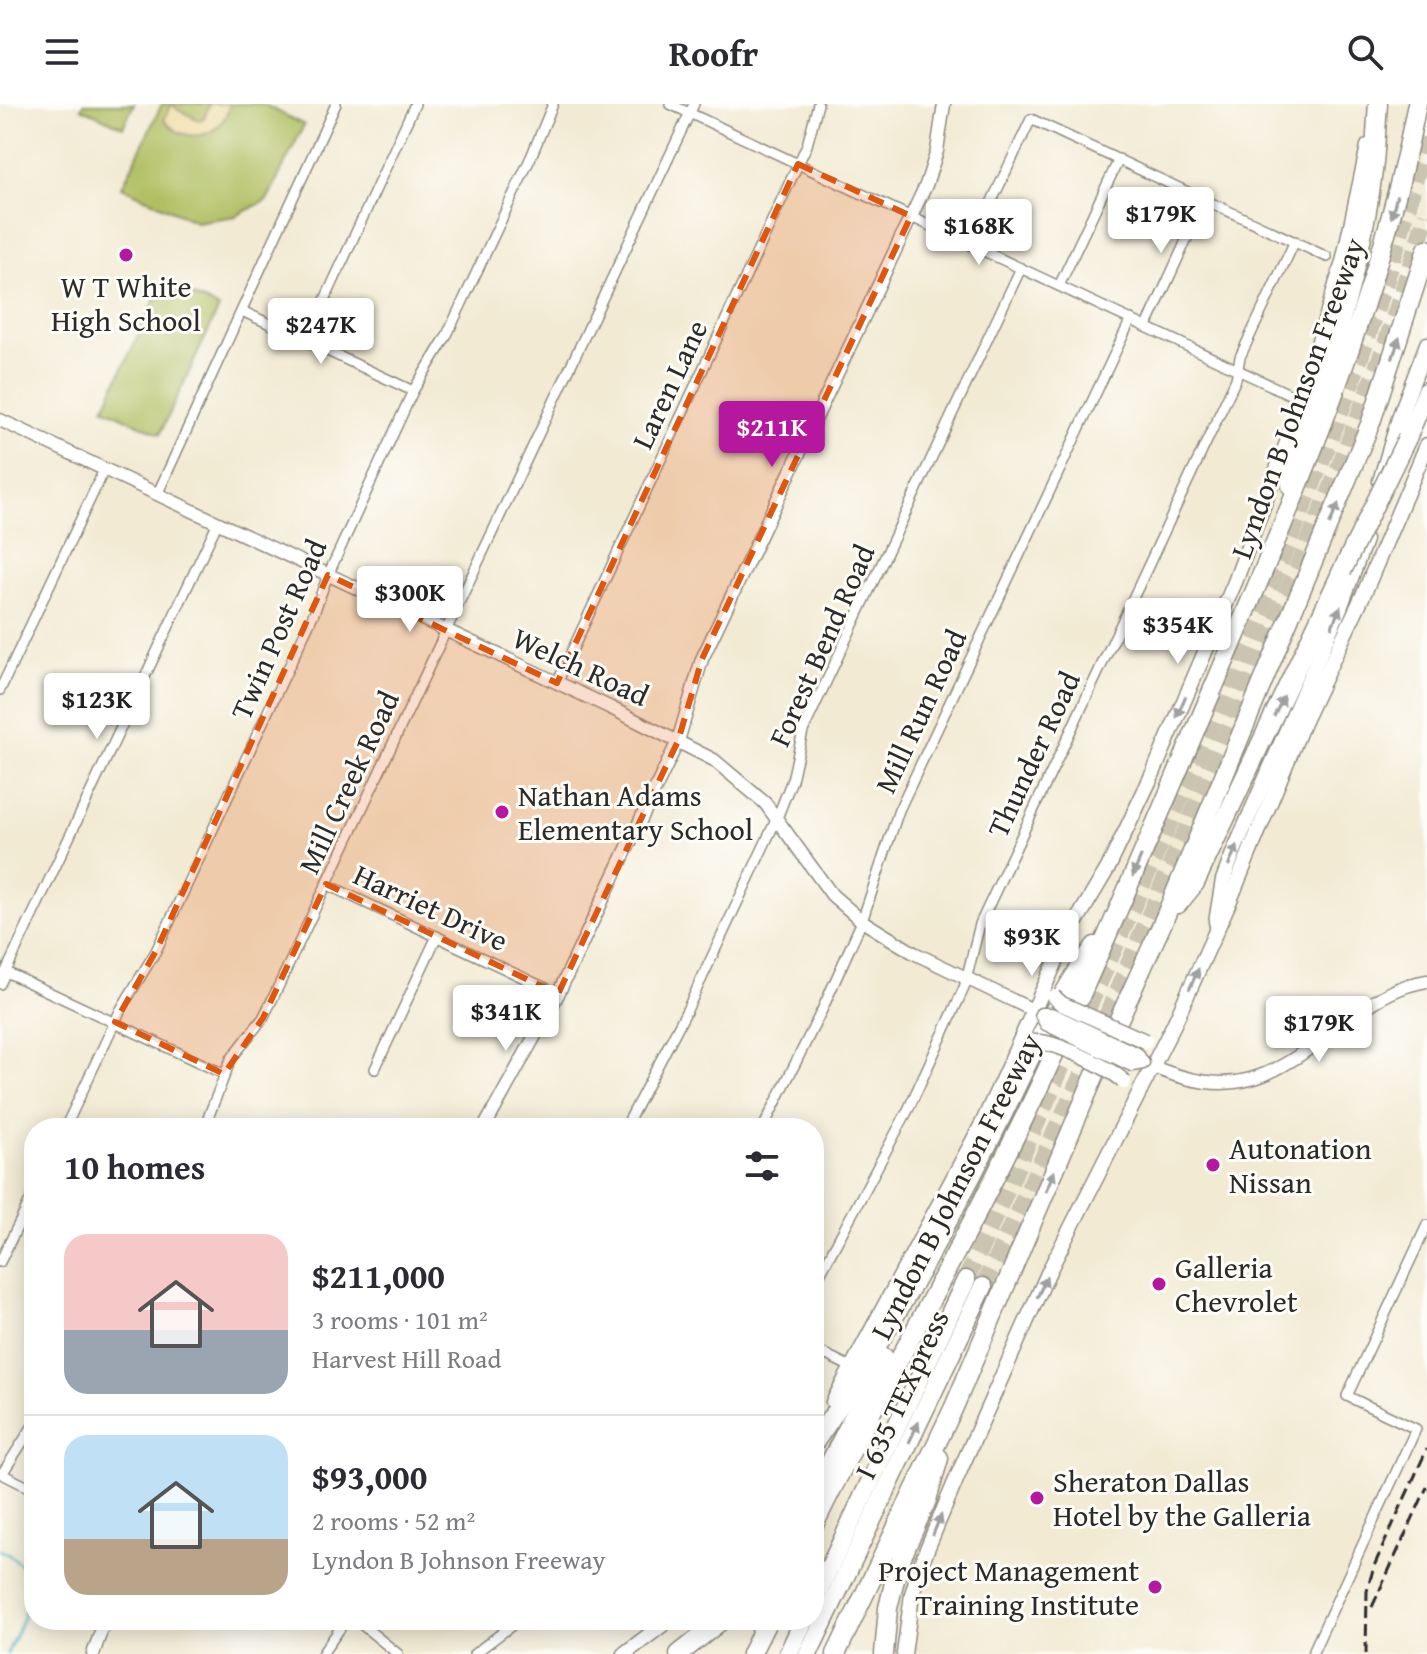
<!DOCTYPE html>
<html lang="en">
<head>
<meta charset="utf-8">
<style>
  :root { --surface:#fff; --page:#f2f2f3; --text:#2b2b33; --muted:#7c7c81; --line:#e1e1e2; --accent:#b5179e }
  body { margin:0; font-family:"Gentium Book Plus",serif; background:var(--page); color:var(--text); height:100vh; display:flex; flex-direction:column; font-size:30px; white-space:nowrap }
  * { box-sizing:border-box; margin:0 }
  p { font-size:26px; color:var(--muted) }
  .icon { flex:none; width:44px; height:44px; fill:none; stroke:currentColor; stroke-width:2; stroke-linecap:round; stroke-linejoin:round }
  .map { position:relative; flex:1; overflow:hidden }
  .sheet { position:absolute; left:24px; top:1014px; width:800px; height:512px; display:flex; flex-direction:column; background:var(--surface); border-radius:32px; box-shadow:0 4px 20px #0003 }
  .sheet>* { flex:none }
  .price { position:absolute; translate:-50% -68px; padding:0 18px; border-radius:8px; background:#fff; color:#222; font-size:26px; line-height:52px; filter:drop-shadow(0 2px 4px #0008) }
  .price::after { content:''; position:absolute; left:50%; top:48px; width:24px; height:18px; margin-left:-12px; background:inherit; clip-path:polygon(0 0,100% 0,50% 100%) }
  .price.selected { background:var(--accent); color:#fff }
  ul { padding:0; list-style:none }
  li { display:flex; align-items:center; gap:24px; height:200px; padding:0 40px }
  li+li { border-top:2px solid var(--line) }
  li span { display:grid; place-items:center; flex:none; width:224px; height:160px; border-radius:24px; color:#555 }
  li>.icon { margin-inline-start:auto }
  span .icon { width:96px; height:96px; fill:#fffc; stroke-width:1 }
  li b { font-size:34px }
  h2 { display:flex; justify-content:space-between; align-items:center; height:96px; padding:0 40px; font-size:34px }
  header { display:flex; justify-content:space-between; align-items:center; height:104px; padding:0 40px; background:var(--surface); font-size:36px; font-weight:600 }
  .map>svg:first-child { display:block }
  .green { fill:#b1bf62; stroke:#6e7546; stroke-width:2 }
  .sand { fill:#eeda9e; stroke:#8c8264; stroke-width:2 }
  .lines { fill:none; stroke-linecap:round; stroke-linejoin:round }
  .stream { stroke:#49b6c6; stroke-width:3 }
  .motorway-tunnel { stroke:#cac4b1; stroke-width:18; stroke-dasharray:18 9; stroke-linecap:butt }
  .minor-casing { stroke:#8e8a7f; stroke-width:12 }
  .tertiary-casing { stroke:#8e8a7f; stroke-width:15 }
  .secondary-casing { stroke:#8e8a7f; stroke-width:17 }
  .motorway-casing { stroke:#8e8a7f; stroke-width:21 }
  .minor { stroke:#fff; stroke-width:9 }
  .tertiary { stroke:#fff; stroke-width:12 }
  .secondary { stroke:#fff; stroke-width:14 }
  .motorway { stroke:#fff; stroke-width:18 }
  .rail { stroke:#2b2b2b; stroke-width:3; stroke-dasharray:12 6; stroke-linecap:butt }
  .tertiary-bridge-casing { stroke:#8e8a7f; stroke-width:15; stroke-linecap:butt }
  .secondary-bridge-casing { stroke:#8e8a7f; stroke-width:17; stroke-linecap:butt }
  .motorway-bridge-casing { stroke:#8e8a7f; stroke-width:21; stroke-linecap:butt }
  .tertiary-bridge { stroke:#fff; stroke-width:12 }
  .secondary-bridge { stroke:#fff; stroke-width:14 }
  .motorway-bridge { stroke:#fff; stroke-width:18 }
  .oneway { fill:#a0a0a0 }
  .marked { fill:#df570e; fill-opacity:0.2; stroke:#df570e; stroke-width:6; stroke-dasharray:16 10; stroke-linejoin:round }
  .poi-dot { fill:#b5179e; stroke:#fdfcf7; stroke-width:3 }
  .labels { text-anchor:middle; dominant-baseline:central; stroke-width:6; stroke-linejoin:round; paint-order:stroke }
  .poi-label { font-size:30px; fill:#2b2b2b; stroke:#fdfcf7; text-anchor:start }
  .street-label { font-size:30px; fill:#2b2b2b; stroke:#fdfcf7 }
</style>
</head>
<body>
<header><svg class="icon" aria-label="menu" viewBox="0 0 24 24"><path d="M4 6h16M4 12h16M4 18h16"/></svg>Roofr<svg class="icon" aria-label="search" viewBox="0 0 24 24"><circle cx="10" cy="10" r="6"/><path d="M15 15l6 6"/></svg></header>
<div class="map">
<svg width="1427" height="1550" viewBox="0 0 1427 1550">
  <rect width="100%" height="100%" fill="#fdfcf7"/>
  <filter id="ink" filterUnits="userSpaceOnUse"><feTurbulence type="fractalNoise" baseFrequency=".0125" numOctaves="2"/><feDisplacementMap in="SourceGraphic" scale="16" xChannelSelector="R" yChannelSelector="G"/><feConvolveMatrix kernelMatrix="1 2 1 2 8 2 1 2 1" color-interpolation-filters="sRGB"/></filter>
  <filter id="wash" filterUnits="userSpaceOnUse"><feTurbulence type="fractalNoise" baseFrequency=".006" numOctaves="4" result="noise"/><feDisplacementMap in="SourceGraphic" scale="32" xChannelSelector="R" yChannelSelector="G"/><feGaussianBlur stdDeviation="1.8" result="paint"/><feColorMatrix in="noise" values="0 0 0 0 0 0 0 0 0 0 0 0 0 0 0 0 0 1.4 0 .05"/><feComposite in="paint" operator="in"/></filter>
  <g filter="url(#wash)">
    <rect width="100%" height="100%" fill="#f2ead3"/>
    <g class="green">
      <polygon points="83,0 134,0 123,23 81,4"/>
      <polygon points="162,0 263,0 304,21 267,96 236,112 196,118 122,83"/>
      <polygon points="163,178 219,204 160,330 104,304"/>
    </g>
    <path class="sand" d="M172,0L178,6L199,16L204,14L210,0H230C223,33 186,43 164,16Z"/>
    <g class="lines">
      <path class="stream" d="M0,1446C51,1470 23,1512 7,1550"/>
    </g>
  </g>
  <g filter="url(#ink)">
    <g class="lines">
      <g class="motorway-tunnel">
        <path d="M966,1176C1058,971 1150,766 1238,559C1312,384 1386,209 1427,24"/>
        <polyline points="983,1183 1081,973 1332,383 1386,240 1427,110"/>
      </g>
      <g class="minor-casing">
        <g id="minor">
          <polyline points="670,0 1302,296"/>
          <polyline points="971,141 1031,15 1327,153"/>
          <polyline points="1059,182 1119,55"/>
          <polyline points="242,207 413,287"/>
          <polyline points="1147,222 1205,95"/>
          <polyline points="306,237 415,0"/>
          <polyline points="157,391 336,0"/>
          <polyline points="557,579 807,41 818,0"/>
          <polyline points="0,586 104,366"/>
          <polyline points="326,780 558,890"/>
          <polyline points="6,868 224,970"/>
          <polyline points="0,880 217,420"/>
          <polyline points="375,965 437,832"/>
          <polyline points="65,1024 121,905 156,847 314,509 328,471 413,287 446,233 531,53 553,0"/>
          <polyline points="204,1024 231,955 263,914 272,896 694,0"/>
          <polyline points="625,1024 687,906 777,714 792,676 803,627 1021,164"/>
          <polyline points="763,1024 822,906 862,817 899,706 1131,215"/>
          <polyline points="0,1158 34,1089"/>
          <polyline points="814,1181 908,1006 964,884 980,820 1236,275 1240,253 1295,137"/>
          <polyline points="814,1245 851,1263"/>
          <polyline points="0,1369 34,1386"/>
          <polyline points="2,1370 34,1320"/>
          <polyline points="356,1516 398,1550"/>
          <polyline points="322,1550 346,1516"/>
          <polyline points="474,1550 519,1516"/>
          <polyline points="1312,1550 1416,1325 1347,1292 1427,1121"/>
        </g>
      </g>
      <g class="tertiary-casing">
        <g id="tertiary">
          <polyline points="0,316 611,604 714,656 765,699 832,791 862,817 914,849 1041,910"/>
          <path d="M1146,960C1245,1003 1278,967 1356,910C1378,894 1400,881 1427,877"/>
          <polyline points="484,1024 558,890 678,637 702,555 926,81 937,47 944,0"/>
          <polyline points="93,1550 105,1516"/>
        </g>
      </g>
      <g class="secondary-casing">
        <g id="secondary">
          <polyline points="1380,377 1400,311 1427,240"/>
          <polyline points="1216,818 1223,776 1234,747 1340,504 1365,436"/>
          <polyline points="833,1298 983,1018 1067,833 1108,764 1154,667 1235,478 1292,325 1343,158 1368,42"/>
          <polyline points="624,1550 669,1516"/>
          <polyline points="904,1550 912,1490 922,1457 961,1364 1049,1167 1174,920 1230,796 1303,619 1365,487 1427,341"/>
        </g>
      </g>
      <g class="motorway-casing">
        <g id="motorway">
          <polyline points="1407,334 1427,287"/>
          <path d="M1291,382V368C1324,274 1361,166 1373,67C1376,45 1376,22 1378,0"/>
          <polyline points="1178,800 1195,779 1342,467"/>
          <path d="M814,1339C881,1243 938,1139 991,1034C1024,969 1051,901 1095,842"/>
          <polyline points="814,1390 884,1253"/>
          <path d="M814,1421C886,1274 969,1132 1039,983C1103,846 1161,706 1221,566C1300,382 1379,198 1417,0"/>
          <polyline points="814,1496 966,1176"/>
          <polyline points="679,1550 722,1516"/>
          <polyline points="751,1550 768,1516"/>
          <polyline points="788,1550 804,1516"/>
          <polyline points="808,1550 983,1183"/>
          <polyline points="836,1550 954,1303 1114,926 1163,818 1371,318 1427,145"/>
          <polyline points="884,1550 888,1504 894,1479 901,1455 927,1396 939,1354"/>
        </g>
      </g>
      <use href="#minor" class="minor"/>
      <use href="#tertiary" class="tertiary"/>
      <use href="#secondary" class="secondary"/>
      <use href="#motorway" class="motorway"/>
      <g class="rail">
        <polyline points="1372,1503 1427,1383"/>
        <polyline points="1366,1550 1367,1487 1374,1462 1427,1345"/>
      </g>
      <g class="tertiary-bridge-casing">
        <polygon id="tertiary-bridge" points="1041,910 1051,910 1137,950 1143,959 1132,961 1046,920"/>
      </g>
      <g class="secondary-bridge-casing">
        <g id="secondary-bridge">
          <polyline points="1054,893 1062,900 1145,937"/>
          <path d="M1034,938C1050,935 1114,965 1124,978"/>
        </g>
      </g>
      <g class="motorway-bridge-casing">
        <polyline id="motorway-bridge" points="1342,467 1407,334"/>
      </g>
      <use href="#tertiary-bridge" class="tertiary-bridge"/>
      <use href="#secondary-bridge" class="secondary-bridge"/>
      <use href="#motorway-bridge" class="motorway-bridge"/>
    </g>
    <defs><path id="oneway-solid" d="M-6-.8H1V-3.2L6.5 0L1 3.2V.8H-6Z" transform="scale(2)"/></defs>
    <g class="oneway">
      <use href="#oneway-solid" transform="translate(1394 103) rotate(104)"/>
      <use href="#oneway-solid" transform="translate(1396 244) rotate(-72)"/>
      <use href="#oneway-solid" transform="translate(1334 410) rotate(-67)"/>
      <use href="#oneway-solid" transform="translate(1336 513) rotate(-67)"/>
      <use href="#oneway-solid" transform="translate(1279 602) rotate(-64)"/>
      <use href="#oneway-solid" transform="translate(1181 603) rotate(113)"/>
      <use href="#oneway-solid" transform="translate(1233 751) rotate(-68)"/>
      <use href="#oneway-solid" transform="translate(1137 762) rotate(113)"/>
      <use href="#oneway-solid" transform="translate(1194 875) rotate(-66)"/>
      <use href="#oneway-solid" transform="translate(1050 1077) rotate(-67)"/>
      <use href="#oneway-solid" transform="translate(1042 1183) rotate(-65)"/>
      <use href="#oneway-solid" transform="translate(914 1328) rotate(-65)"/>
      <use href="#oneway-solid" transform="translate(937 1421) rotate(-67)"/>
    </g>
  </g>
  <path class="marked" d="M798,60L911,112L702,555L678,637L558,890L326,780L263,914L224,970L115,918L156,847L328,471L557,579Z"/>
  <g class="poi-dot">
    <circle cx="126" cy="151" r="8"/>
    <circle cx="502" cy="708" r="8"/>
    <circle cx="1213" cy="1061" r="8"/>
    <circle cx="1159" cy="1180" r="8"/>
    <circle cx="1037" cy="1394" r="8"/>
    <circle cx="1155" cy="1483" r="8"/>
  </g>
  <g class="labels">
    <g class="poi-label">
      <text x="126" y="182" text-anchor="middle">W T White<tspan x="126" dy="34">High School</tspan></text>
      <text x="518" y="691">Nathan Adams<tspan x="518" dy="34">Elementary School</tspan></text>
      <text x="1229" y="1044">Autonation<tspan x="1229" dy="34">Nissan</tspan></text>
      <text x="1175" y="1163">Galleria<tspan x="1175" dy="34">Chevrolet</tspan></text>
      <text x="1053" y="1377">Sheraton Dallas<tspan x="1053" dy="34">Hotel by the Galleria</tspan></text>
      <text x="1139" y="1466" text-anchor="end">Project Management<tspan x="1139" dy="34">Training Institute</tspan></text>
    </g>
    <g class="street-label">
      <text transform="translate(669 280) rotate(-65)">Laren Lane</text>
      <text transform="translate(1297 294) rotate(-70)">Lyndon B Johnson Freeway</text>
      <text transform="translate(278 525) rotate(-66)">Twin Post Road</text>
      <text transform="translate(821 541) rotate(-66)">Forest Bend Road</text>
      <text transform="translate(581 562) rotate(25)">Welch Road</text>
      <text transform="translate(920 607) rotate(-65)">Mill Run Road</text>
      <text transform="translate(1033 650) rotate(-65)">Thunder Road</text>
      <text transform="translate(348 678) rotate(-65)">Mill Creek Road</text>
      <text transform="translate(431 803) rotate(25)">Harriet Drive</text>
      <text transform="translate(955 1082) rotate(-63)">Lyndon B Johnson Freeway</text>
      <text transform="translate(901 1290) rotate(-65)">I 635 TEXpress</text>
    </g>
  </g>
</svg>
<b class="price" style="left:1161px;top:151px">$179K</b>
<b class="price" style="left:979px;top:163px">$168K</b>
<b class="price" style="left:321px;top:262px">$247K</b>
<b class="price selected" style="left:772px;top:365px">$211K</b>
<b class="price" style="left:410px;top:530px">$300K</b>
<b class="price" style="left:1178px;top:562px">$354K</b>
<b class="price" style="left:97px;top:637px">$123K</b>
<b class="price" style="left:1032px;top:874px">$93K</b>
<b class="price" style="left:506px;top:949px">$341K</b>
<b class="price" style="left:1319px;top:960px">$179K</b>
<section class="sheet">
<h2>10 homes<svg class="icon" aria-label="filters" viewBox="0 0 24 24"><path d="M4 7h16M4 17h16"/><circle cx="9" cy="7" r="2"/><circle cx="15" cy="17" r="2"/></svg></h2>
<ul>
<li><span style="background:linear-gradient(#f6c9c9 60%,#9aa5b1 0)"><svg class="icon" aria-label="home" viewBox="0 0 24 24"><path d="M3 11l9-7 9 7M6 9v11h12V9"/></svg></span><div><b>$211,000</b><p>3 rooms · 101 m²</p><p>Harvest Hill Road</p></div></li>
<li><span style="background:linear-gradient(#bfe0f5 65%,#b9a48a 0)"><svg class="icon" aria-label="home" viewBox="0 0 24 24"><path d="M3 11l9-7 9 7M6 9v11h12V9"/></svg></span><div><b>$93,000</b><p>2 rooms · 52 m²</p><p>Lyndon B Johnson Freeway</p></div></li>
</ul>
</section>
</div>
</body>
</html>
